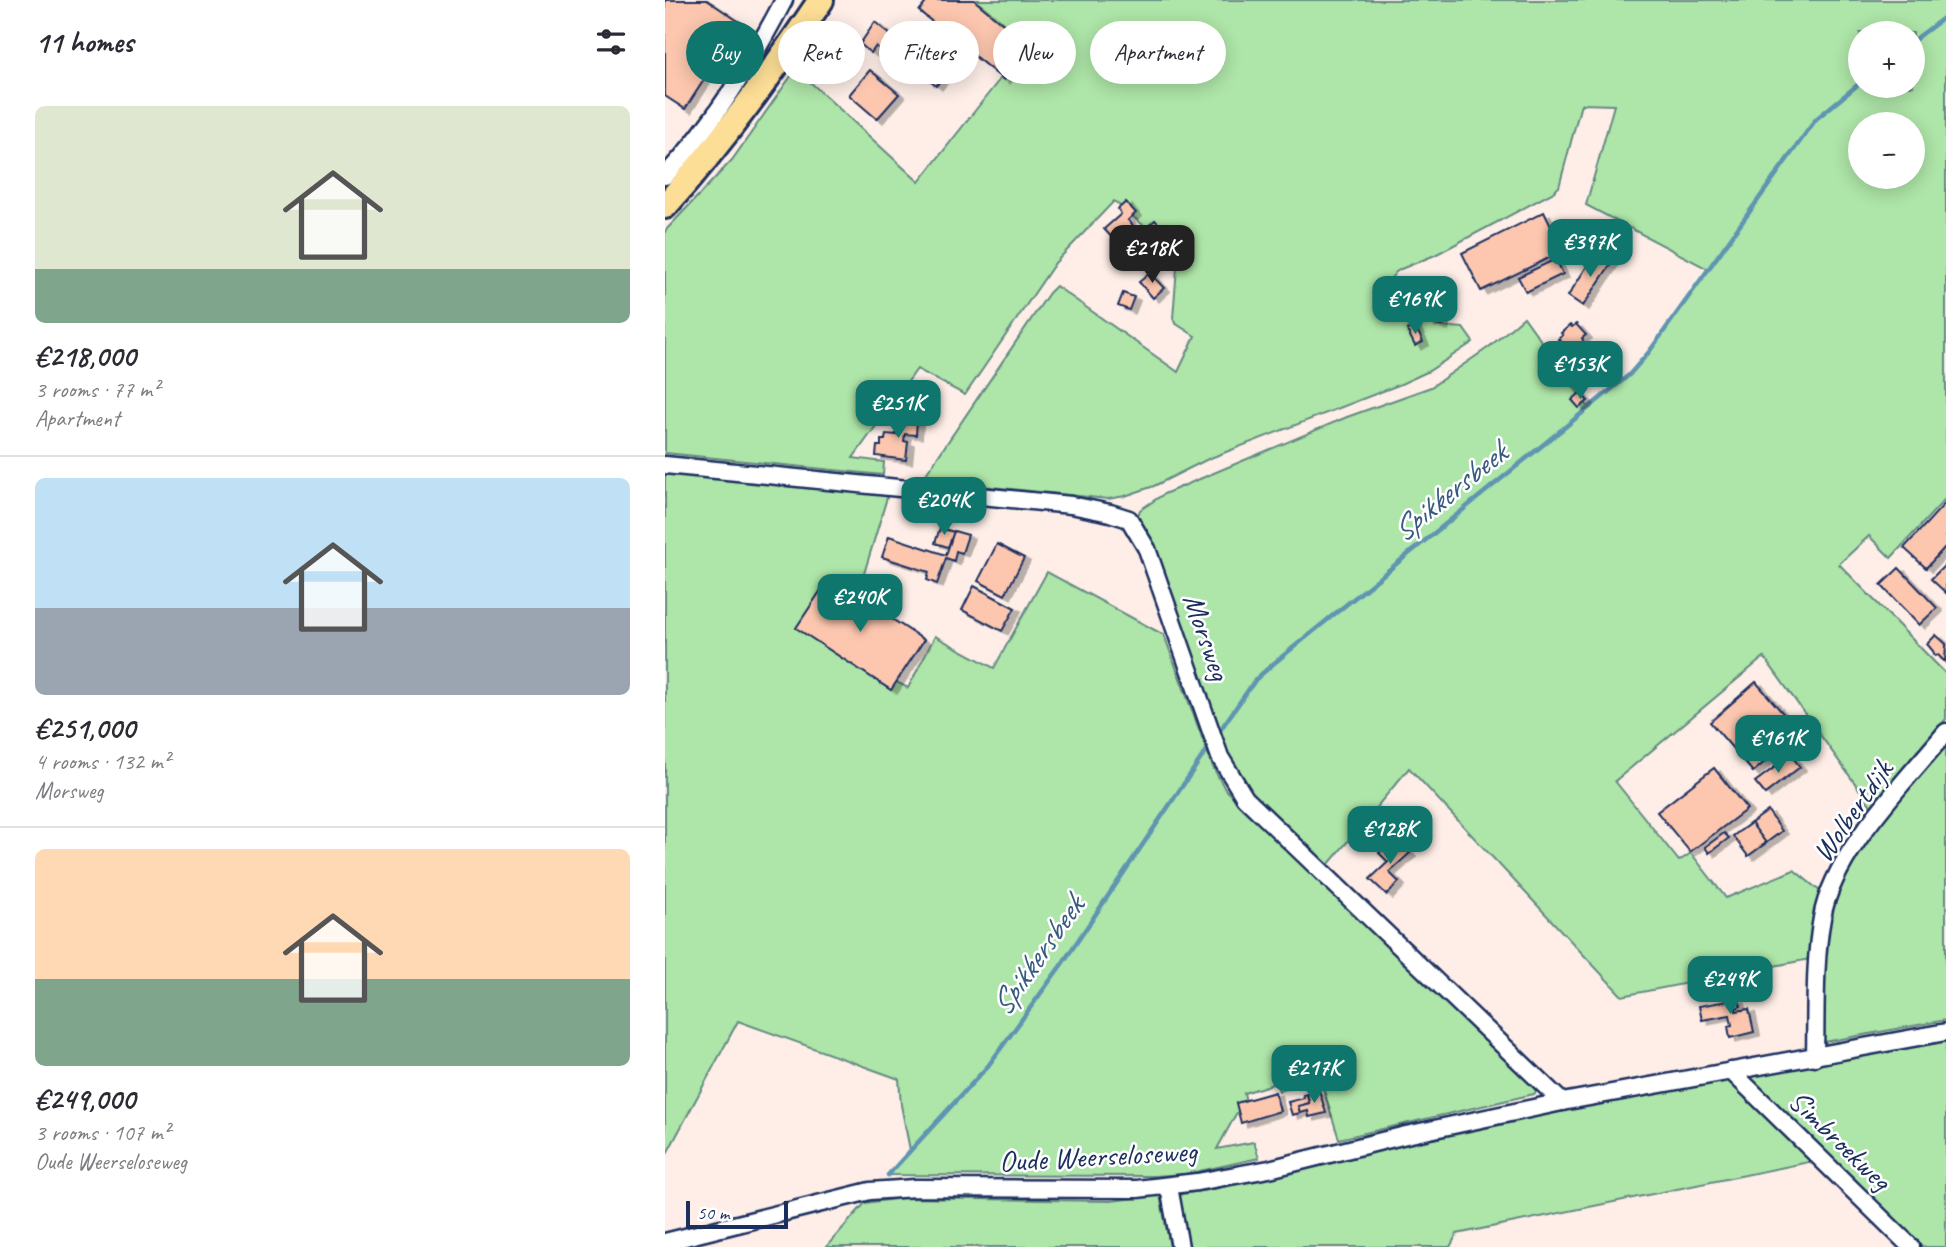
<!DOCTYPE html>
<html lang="en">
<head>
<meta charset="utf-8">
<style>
  :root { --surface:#fff; --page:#f2f2f3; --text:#2b2b33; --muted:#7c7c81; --line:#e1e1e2; --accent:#0f766e }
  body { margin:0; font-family:Caveat,sans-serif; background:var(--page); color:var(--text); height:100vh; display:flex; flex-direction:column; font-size:26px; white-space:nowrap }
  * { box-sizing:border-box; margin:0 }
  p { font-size:23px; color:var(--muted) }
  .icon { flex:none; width:38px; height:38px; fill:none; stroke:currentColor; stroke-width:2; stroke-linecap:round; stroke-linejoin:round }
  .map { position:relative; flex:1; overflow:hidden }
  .drawer { display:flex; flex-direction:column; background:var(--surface); width:665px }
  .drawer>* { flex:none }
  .hud { position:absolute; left:21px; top:21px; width:665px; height:63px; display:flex; gap:14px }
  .fabs { position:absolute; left:1183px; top:21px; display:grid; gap:14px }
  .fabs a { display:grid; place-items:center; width:77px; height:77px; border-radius:50%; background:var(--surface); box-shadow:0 4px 18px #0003; font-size:35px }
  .scale { position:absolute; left:21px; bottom:18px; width:102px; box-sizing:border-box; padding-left:7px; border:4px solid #1b2f5e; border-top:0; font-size:19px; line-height:24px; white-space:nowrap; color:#1b2f5e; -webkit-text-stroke:5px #fff; paint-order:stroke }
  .price { position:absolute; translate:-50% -60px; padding:0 16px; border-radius:14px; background:var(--accent); color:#fff; font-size:23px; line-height:46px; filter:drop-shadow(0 2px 4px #0008) }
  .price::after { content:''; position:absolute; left:50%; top:42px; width:21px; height:16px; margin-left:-10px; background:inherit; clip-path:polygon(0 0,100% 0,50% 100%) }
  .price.current { background:#222; color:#fff }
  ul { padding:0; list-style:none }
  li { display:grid; align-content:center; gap:14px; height:371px; padding:0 35px }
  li+li { border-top:2px solid var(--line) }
  li span { display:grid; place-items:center; height:217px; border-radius:10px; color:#555 }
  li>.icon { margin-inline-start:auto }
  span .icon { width:126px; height:126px; fill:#fffc; stroke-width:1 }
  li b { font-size:30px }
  h2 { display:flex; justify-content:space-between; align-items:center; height:84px; padding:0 35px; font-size:30px }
  .chip { padding:0 24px; border-radius:32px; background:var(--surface); box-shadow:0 4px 18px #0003; font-size:24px; line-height:63px }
  .chip.current { background:var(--accent); color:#fff }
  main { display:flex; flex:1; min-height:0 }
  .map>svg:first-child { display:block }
  .green { fill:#aee5a8; stroke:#648a83; stroke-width:2; fill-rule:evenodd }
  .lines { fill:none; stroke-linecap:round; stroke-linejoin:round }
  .stream { stroke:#5e95b1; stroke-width:4.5 }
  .building { fill:#fdc7af; stroke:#1b2f5e; stroke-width:2; filter:url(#shadow) }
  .minor-casing { stroke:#1b2f5e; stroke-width:21 }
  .primary-casing { stroke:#1b2f5e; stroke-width:30 }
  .minor { stroke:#fff; stroke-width:16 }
  .primary { stroke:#fcde96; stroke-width:24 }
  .labels { text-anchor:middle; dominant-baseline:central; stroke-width:5; stroke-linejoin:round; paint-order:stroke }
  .street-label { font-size:30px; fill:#1b2f5e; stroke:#fff }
  .water-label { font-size:32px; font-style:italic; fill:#375a81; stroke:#fff }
</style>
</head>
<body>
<main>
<section class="drawer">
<h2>11 homes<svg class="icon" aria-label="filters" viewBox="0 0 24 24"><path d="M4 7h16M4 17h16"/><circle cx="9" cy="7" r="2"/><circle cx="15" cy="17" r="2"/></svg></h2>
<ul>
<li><span style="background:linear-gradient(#dfe7d0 75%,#7fa58c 0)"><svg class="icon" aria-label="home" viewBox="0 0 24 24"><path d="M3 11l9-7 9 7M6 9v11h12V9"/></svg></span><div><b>€218,000</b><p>3 rooms · 77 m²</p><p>Apartment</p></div></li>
<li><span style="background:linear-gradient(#bfe0f5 60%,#9aa5b1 0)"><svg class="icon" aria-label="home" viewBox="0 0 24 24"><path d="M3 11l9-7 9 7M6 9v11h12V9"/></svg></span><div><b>€251,000</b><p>4 rooms · 132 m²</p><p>Morsweg</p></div></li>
<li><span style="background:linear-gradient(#ffd9b3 60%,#7fa58c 0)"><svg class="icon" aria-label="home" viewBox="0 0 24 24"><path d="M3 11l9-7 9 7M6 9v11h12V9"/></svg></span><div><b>€249,000</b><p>3 rooms · 107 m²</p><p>Oude Weerseloseweg</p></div></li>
</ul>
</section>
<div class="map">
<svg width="1281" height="1247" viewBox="0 0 1281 1247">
  <defs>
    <filter id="shadow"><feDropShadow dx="6" dy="3.5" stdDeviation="0" flood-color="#0004"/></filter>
  </defs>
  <rect width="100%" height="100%" fill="#feeee7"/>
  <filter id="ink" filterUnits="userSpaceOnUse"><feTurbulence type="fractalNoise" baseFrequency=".0143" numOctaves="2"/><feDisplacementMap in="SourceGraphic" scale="14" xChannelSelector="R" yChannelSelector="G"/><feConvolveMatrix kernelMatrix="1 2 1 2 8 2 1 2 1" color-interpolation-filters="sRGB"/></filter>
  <g filter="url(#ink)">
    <g class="green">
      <path d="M301,0H1281V498L1226,558L1204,536L1174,564L1281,674V719L1207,807L1099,657L950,781L1014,861L1026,853L1061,898L1129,870L1156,892L1145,959L957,996L744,768L663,865C624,829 584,798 559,751L472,518L475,510L499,494L682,417L766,387L824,347L859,317L924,408L964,375L984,352L1043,269L921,205L949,105L916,104L894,187L887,193L770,255L736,269L731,272L716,291L726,289C743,299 752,318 770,325C779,328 789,326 798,328L808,342L764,371L736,384L543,459L489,486L460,496L443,499L257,480L384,293L391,286L513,372L530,336L510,323L508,318L513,254L449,201L390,263L300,395L252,369L188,458L219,462L218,475L0,453V231L67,160L131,69L254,182L360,47ZM1195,33H1248V86H1195ZM1195,124H1248V177H1195Z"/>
      <polygon points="0,470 224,491 175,653 243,688 270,636 329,668 382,572 499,635 548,767 560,789 870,1087 871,1092 869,1094 674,1139 655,1079 614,1091 611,1083 579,1093 581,1102 571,1114 552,1149 589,1142 594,1158 521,1174 489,1176 223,1175 245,1150 236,1105 234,1079 73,1021 0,1157"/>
      <polygon points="1281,739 1281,1020 1154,1043 1160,946 1167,899 1198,844"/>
      <polygon points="1281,1037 1281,1247 1257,1247 1081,1076"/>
      <polygon points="1064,1079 1149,1161 792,1234 785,1247 521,1247 511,1195 549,1189 789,1130"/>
      <polygon points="495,1195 505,1247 161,1247 200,1203 238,1198 446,1201"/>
    </g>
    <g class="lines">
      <g class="stream">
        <polyline points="1248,41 1281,16"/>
        <polyline points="553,733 591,679 608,664 964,375 984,352 1151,119 1195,83"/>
        <polyline points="223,1175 323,1066 397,964 541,751"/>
      </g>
    </g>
    <g class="building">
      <polygon points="0,0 42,0 76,23 20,109 0,96"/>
      <polygon points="263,0 309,0 366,47 339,80 254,11"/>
      <polygon points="210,22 227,36 215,50 211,46 206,53 195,44"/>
      <polygon points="252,31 291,62 271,86 233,54"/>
      <polygon points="205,70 234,94 212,119 184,95"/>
      <polygon points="461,202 471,213 463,220 469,227 451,242 439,229 456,214 453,209"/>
      <polygon points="879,212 898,251 816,291 797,253"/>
      <polygon points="490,220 508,239 477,267 459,248 463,244 457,237 464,231 470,238"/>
      <polygon points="931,252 947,262 918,306 903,296"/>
      <polygon points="891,259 898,274 861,292 853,277"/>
      <polygon points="485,273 499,288 488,298 474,282"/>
      <polygon points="458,293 469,297 464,310 453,306"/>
      <polygon points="770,294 783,297 777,326 764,323"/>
      <polygon points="911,324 921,335 917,338 919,343 915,348 908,347 904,351 893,339 898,335 896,333 905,325 907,327"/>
      <polygon points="750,326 758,342 750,346 742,330"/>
      <polygon points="915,393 923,401 914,408 907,400"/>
      <polygon points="232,418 252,420 251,435 240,434 239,441 243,442 241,460 211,456 212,446 216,446 216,440 220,440 221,434 233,435 231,433"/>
      <polygon points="1281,502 1281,546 1261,568 1239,548"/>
      <polygon points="275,528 289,532 283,547 270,543"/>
      <polygon points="289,531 303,535 297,553 291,551 289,561 281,558 272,584 262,580 264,572 217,557 224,536 281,555"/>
      <polygon points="332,544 359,558 340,595 313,581"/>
      <polygon points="1281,564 1281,593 1266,579"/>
      <polygon points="1234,568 1272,608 1254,625 1216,585"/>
      <polygon points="164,578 259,640 226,690 131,628"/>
      <polygon points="309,586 350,608 337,631 297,610"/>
      <polygon points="1271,635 1281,644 1280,662 1273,655 1270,656 1268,651 1262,644"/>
      <polygon points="1091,682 1134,732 1088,772 1045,722"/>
      <polygon points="1126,755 1135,767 1100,794 1090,782"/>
      <polygon points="1049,768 1082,809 1025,852 992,812"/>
      <polygon points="1103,811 1117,831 1101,843 1086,823"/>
      <polygon points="1086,823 1101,843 1083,856 1068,836"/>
      <polygon points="1059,833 1064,838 1044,853 1040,847"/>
      <polygon points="729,838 745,853 724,872 734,882 722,895 705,879 723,862 714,853"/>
      <polygon points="1073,999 1076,1006 1071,1008 1071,1011 1084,1009 1089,1032 1065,1038 1063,1026 1067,1025 1065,1015 1037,1020 1034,1006"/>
      <polygon points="654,1090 661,1113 644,1117 643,1111 635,1113 633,1106 644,1103 642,1094"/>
      <polygon points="610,1092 615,1111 576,1123 571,1103"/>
      <polygon points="642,1094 644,1103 633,1106 635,1113 627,1115 623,1102 639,1098 638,1095"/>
    </g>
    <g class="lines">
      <g class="minor-casing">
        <g id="minor">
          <path d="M0,176C49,124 86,63 119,0"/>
          <polyline points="0,465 406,505 445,513 464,519 482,549 555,757 580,798 897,1102"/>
          <path d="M1150,1057C1151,1013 1149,961 1157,918C1168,853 1240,782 1281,732"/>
          <polyline points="1066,1071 1246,1247"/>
          <polyline points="504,1187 515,1247"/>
          <polyline points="0,1242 205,1191 250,1188 472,1189 532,1182 604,1169 741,1135 897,1102 1281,1032"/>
        </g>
      </g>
      <g class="primary-casing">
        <path id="primary" d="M0,206C58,142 108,71 156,0"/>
      </g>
      <use href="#minor" class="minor"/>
      <use href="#primary" class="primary"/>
    </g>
  </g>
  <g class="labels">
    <g class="street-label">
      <text transform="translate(542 637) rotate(71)">Morsweg</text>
      <text transform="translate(1187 811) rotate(-55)">Wolbertdijk</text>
      <text transform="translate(1175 1140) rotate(44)">Simbroekweg</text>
      <text transform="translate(433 1156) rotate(-3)">Oude Weerseloseweg</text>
    </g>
    <g class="water-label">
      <text transform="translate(784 492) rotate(-39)">Spikkersbeek</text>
      <text transform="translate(372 956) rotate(-55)">Spikkersbeek</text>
    </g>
  </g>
</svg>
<div class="fabs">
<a>+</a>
<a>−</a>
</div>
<div class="scale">50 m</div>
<b class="price" style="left:925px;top:279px">€397K</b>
<b class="price current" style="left:487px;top:285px">€218K</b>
<b class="price" style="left:750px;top:336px">€169K</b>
<b class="price" style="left:915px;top:401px">€153K</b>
<b class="price" style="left:233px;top:440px">€251K</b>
<b class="price" style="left:279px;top:537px">€204K</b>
<b class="price" style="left:195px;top:634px">€240K</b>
<b class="price" style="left:1113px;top:775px">€161K</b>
<b class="price" style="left:725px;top:866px">€128K</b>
<b class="price" style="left:1065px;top:1016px">€249K</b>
<b class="price" style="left:649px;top:1105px">€217K</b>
<div class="hud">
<a class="chip current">Buy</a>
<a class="chip">Rent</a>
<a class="chip">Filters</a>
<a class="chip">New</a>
<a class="chip">Apartment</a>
</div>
</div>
</main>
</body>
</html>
